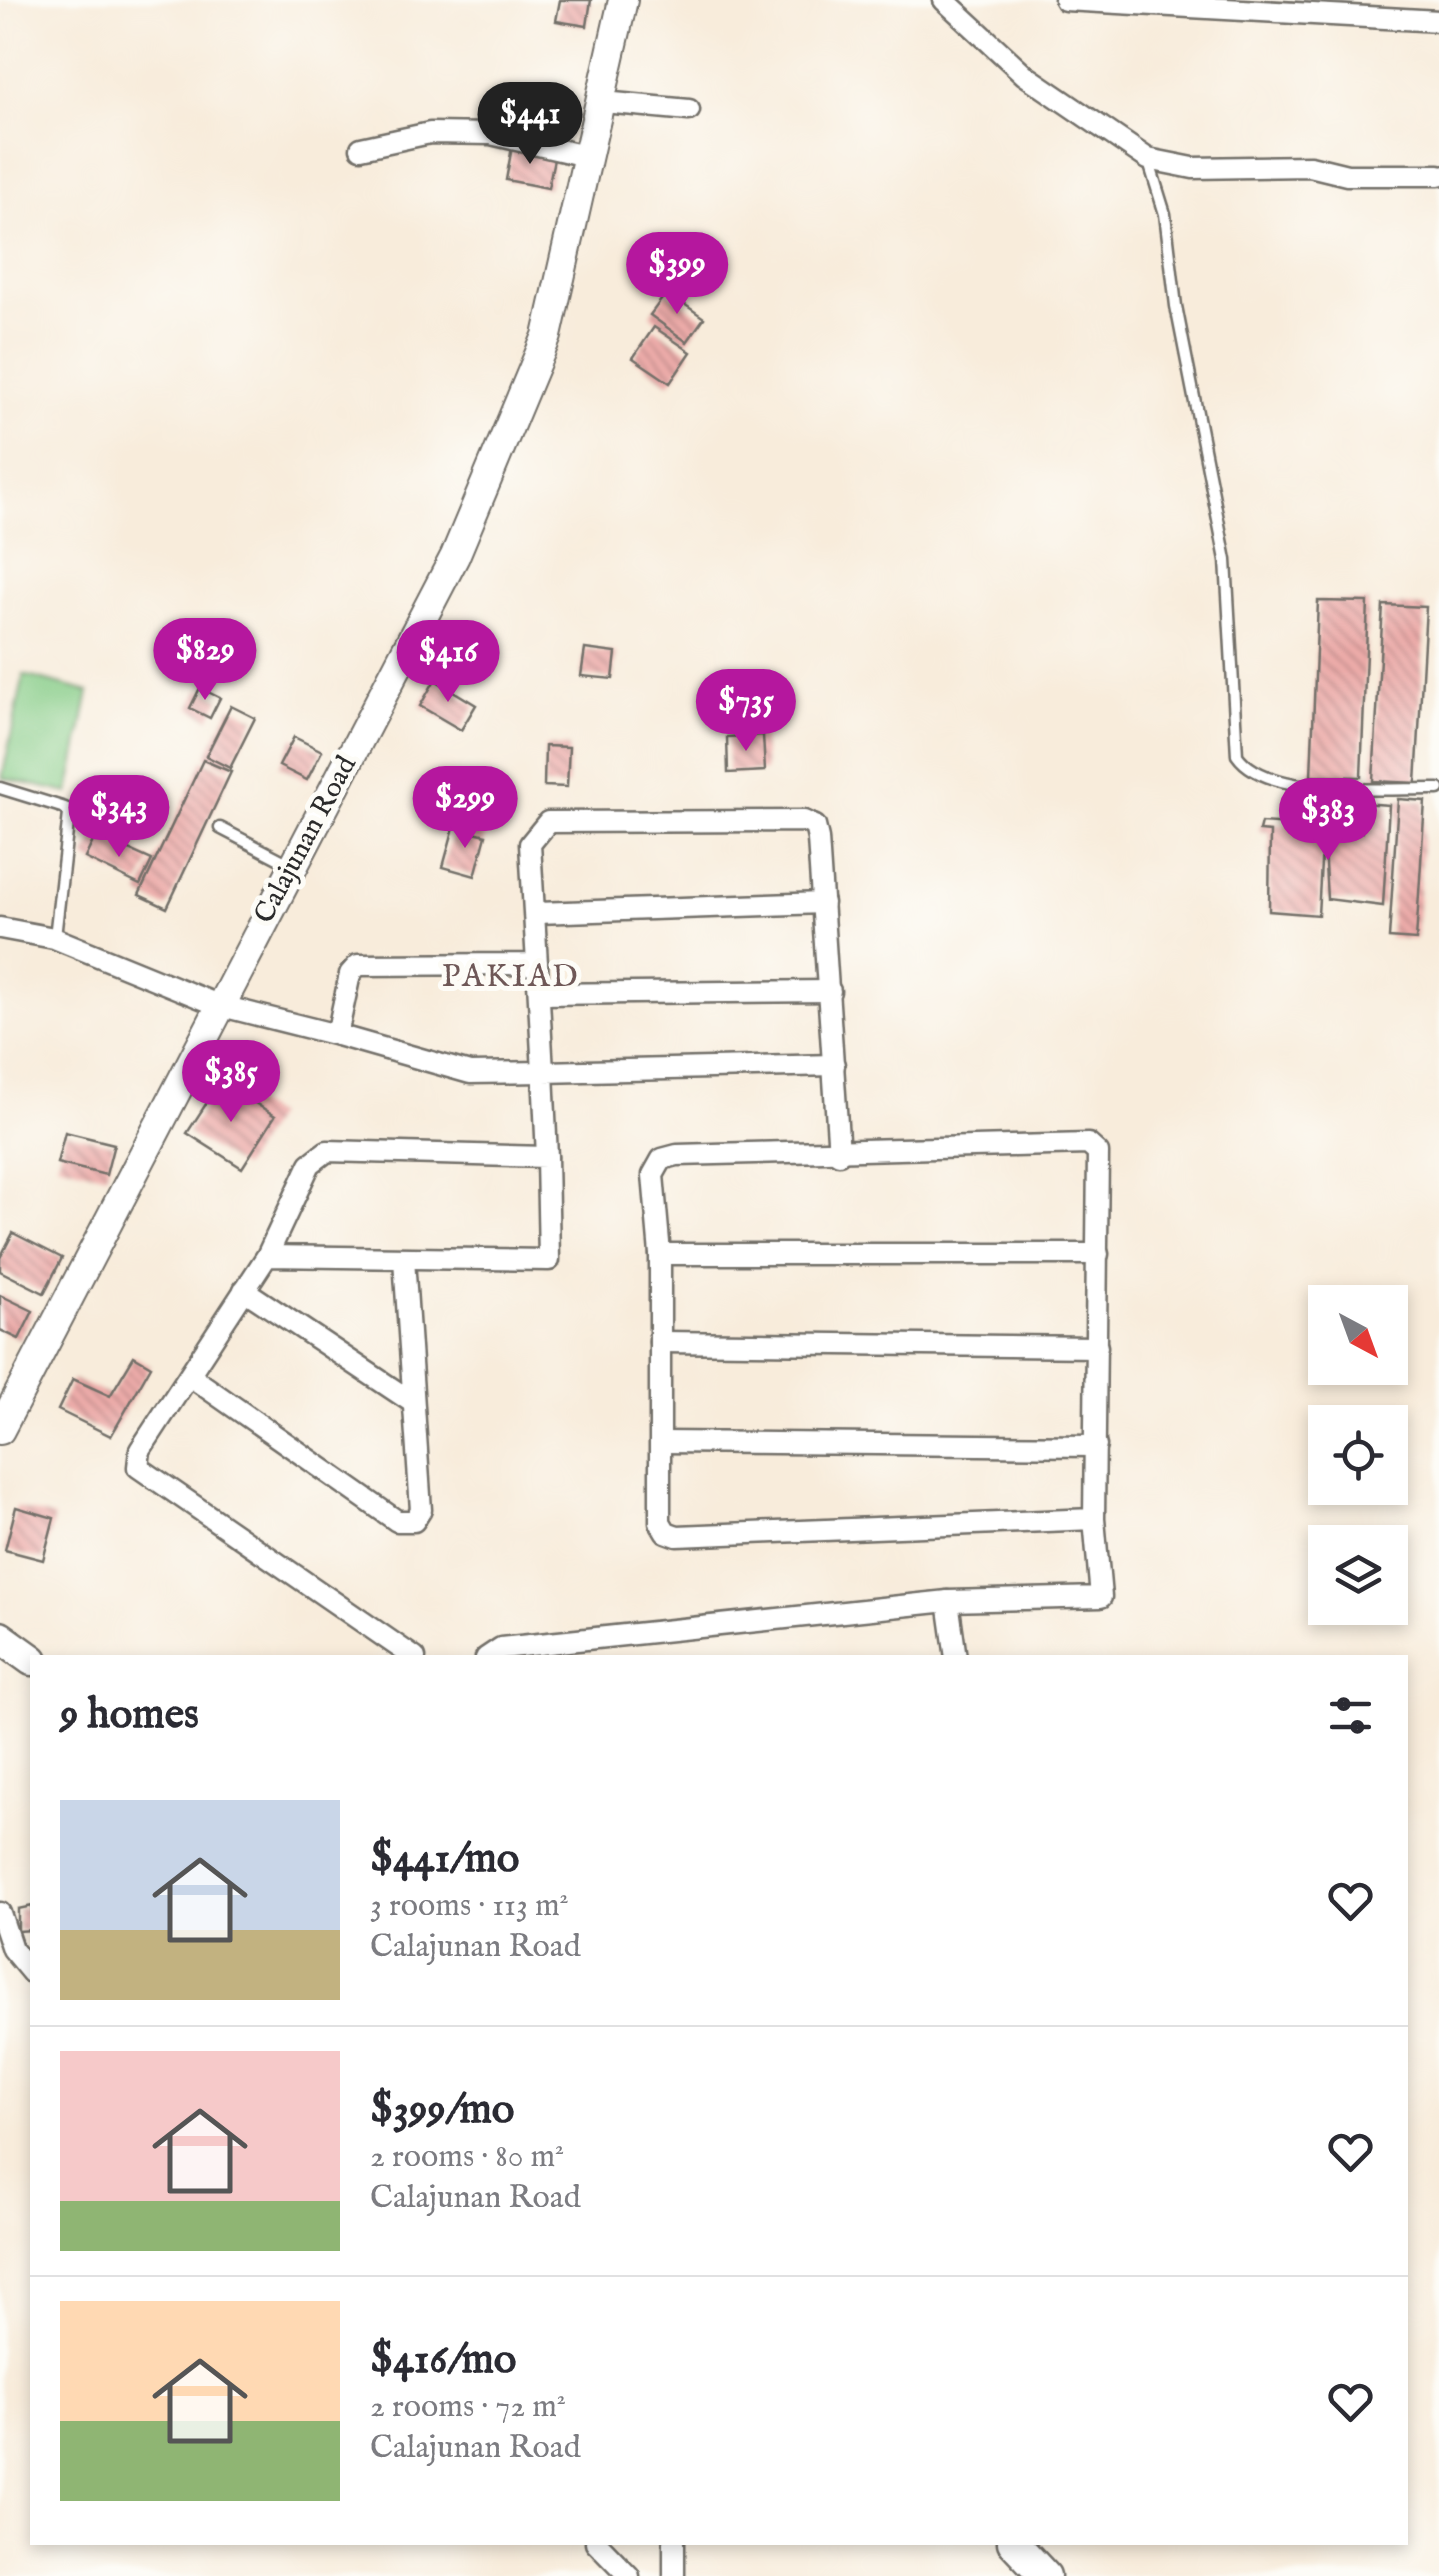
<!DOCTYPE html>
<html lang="en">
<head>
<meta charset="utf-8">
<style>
  :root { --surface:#fff; --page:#f7f7f7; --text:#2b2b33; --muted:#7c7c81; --line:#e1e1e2; --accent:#b5179e }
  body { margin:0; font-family:"IM FELL English",serif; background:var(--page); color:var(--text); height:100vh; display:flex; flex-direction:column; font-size:38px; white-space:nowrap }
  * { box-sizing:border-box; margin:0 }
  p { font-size:32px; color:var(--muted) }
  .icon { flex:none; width:55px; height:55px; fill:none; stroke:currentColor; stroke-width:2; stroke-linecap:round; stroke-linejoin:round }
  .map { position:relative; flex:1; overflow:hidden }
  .drawer { position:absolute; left:30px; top:1655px; width:1378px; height:890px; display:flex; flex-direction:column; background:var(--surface); border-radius:0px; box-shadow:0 5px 15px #0003 }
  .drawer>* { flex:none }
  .needle { width:65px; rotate:139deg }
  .fabs { position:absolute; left:1308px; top:1285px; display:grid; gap:20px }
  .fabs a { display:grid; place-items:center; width:100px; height:100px; border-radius:0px; background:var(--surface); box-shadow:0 5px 15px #0003; font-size:50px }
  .price { position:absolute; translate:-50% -85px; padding:0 22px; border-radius:35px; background:var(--accent); color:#fff; font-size:32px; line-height:65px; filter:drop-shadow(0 2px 5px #0008) }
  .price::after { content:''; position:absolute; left:50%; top:60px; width:30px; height:22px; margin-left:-15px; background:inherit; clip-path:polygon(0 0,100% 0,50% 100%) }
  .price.on { background:#222; color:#fff }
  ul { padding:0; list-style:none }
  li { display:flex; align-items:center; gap:30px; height:250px; padding:0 30px }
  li+li { border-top:2px solid var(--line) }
  li span { display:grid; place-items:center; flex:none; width:280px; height:200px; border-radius:0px; color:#555 }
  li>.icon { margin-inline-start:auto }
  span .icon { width:120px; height:120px; fill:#fffc; stroke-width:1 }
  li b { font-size:42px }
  h2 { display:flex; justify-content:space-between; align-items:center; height:120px; padding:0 30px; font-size:42px }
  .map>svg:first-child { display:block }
  .garden { fill:#86cc87; stroke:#587c59; stroke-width:2.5 }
  .building { fill:url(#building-back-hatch) }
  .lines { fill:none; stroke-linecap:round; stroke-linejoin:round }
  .lane-casing { stroke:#736f69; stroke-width:15 }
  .street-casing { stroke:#736f69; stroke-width:25 }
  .secondary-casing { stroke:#736f69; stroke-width:32 }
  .primary-casing { stroke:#736f69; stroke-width:35 }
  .lane { stroke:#fff; stroke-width:10 }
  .street { stroke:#fff; stroke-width:20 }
  .secondary { stroke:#fff; stroke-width:28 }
  .primary { stroke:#fff; stroke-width:30 }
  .labels { text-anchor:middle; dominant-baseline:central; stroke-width:10; stroke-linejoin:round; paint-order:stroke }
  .street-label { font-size:28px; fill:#2b2b2b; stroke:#fdfcf7 }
  .quarter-label { font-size:32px; letter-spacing:2.5px; fill:#6f5857; stroke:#fdfcf7 }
</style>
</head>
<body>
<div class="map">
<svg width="1439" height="2576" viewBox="0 0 1439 2576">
  <defs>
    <pattern id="building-back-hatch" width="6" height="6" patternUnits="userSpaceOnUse" patternTransform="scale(2.5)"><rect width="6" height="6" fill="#ecaba9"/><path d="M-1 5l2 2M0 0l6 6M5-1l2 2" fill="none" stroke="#bf8b8a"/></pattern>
  </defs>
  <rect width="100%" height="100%" fill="#fdfcf7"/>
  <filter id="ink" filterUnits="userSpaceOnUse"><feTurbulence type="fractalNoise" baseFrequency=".01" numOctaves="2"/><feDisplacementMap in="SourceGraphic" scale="20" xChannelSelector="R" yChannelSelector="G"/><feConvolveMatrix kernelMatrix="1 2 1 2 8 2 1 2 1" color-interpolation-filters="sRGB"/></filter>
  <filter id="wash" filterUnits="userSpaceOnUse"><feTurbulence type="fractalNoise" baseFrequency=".0048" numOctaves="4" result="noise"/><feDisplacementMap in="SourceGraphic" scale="40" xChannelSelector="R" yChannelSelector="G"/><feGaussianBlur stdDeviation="2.25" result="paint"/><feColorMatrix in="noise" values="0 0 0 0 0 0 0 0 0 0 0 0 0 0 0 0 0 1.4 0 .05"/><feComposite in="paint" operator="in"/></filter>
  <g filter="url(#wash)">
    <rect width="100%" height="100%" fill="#f8ecdb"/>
    <polygon class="garden" points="24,675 89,692 69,793 2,778"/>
    <g id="blocks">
      <g class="building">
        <polygon points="560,0 591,0 587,26 556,21"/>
        <polygon points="512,147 555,154 548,188 506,180"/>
        <polygon points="667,292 704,318 687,342 650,315"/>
        <polygon points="654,327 691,352 670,383 633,358"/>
        <polygon points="1318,601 1368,602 1361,777 1311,776"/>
        <polygon points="1383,605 1426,607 1416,783 1373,781"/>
        <polygon points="585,649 616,653 613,679 581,676"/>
        <polygon points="435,680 476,705 461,730 420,706"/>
        <polygon points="200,688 220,698 210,718 190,708"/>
        <polygon points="231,706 255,718 230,768 206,756"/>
        <polygon points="763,735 765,771 728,773 727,737"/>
        <polygon points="294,737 322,751 307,780 279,766"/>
        <polygon points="545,746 569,747 567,787 544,786"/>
        <polygon points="203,760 231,772 167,908 139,895"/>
        <polygon points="1398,799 1425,801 1416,940 1389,938"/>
        <polygon points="1361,803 1389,805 1383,906 1327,899 1323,827 1318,915 1269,911 1270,832 1259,831 1261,823 1323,827 1362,832"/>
        <polygon points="110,804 138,812 132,838 103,831"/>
        <polygon points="454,827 486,835 475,876 443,867"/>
        <polygon points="96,835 152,860 140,885 85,858"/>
        <polygon points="221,1081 275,1116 242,1168 187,1133"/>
        <polygon points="65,1132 114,1144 106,1175 57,1163"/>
        <polygon points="13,1233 62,1258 44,1293 0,1271 0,1258"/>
        <polygon points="0,1295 33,1311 19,1339 0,1330"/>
        <polygon points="134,1356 151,1366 111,1436 58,1410 73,1379 110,1396"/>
        <polygon points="16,1507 54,1518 43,1560 5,1550"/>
        <polygon points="32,1906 32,1930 18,1931 18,1909"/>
      </g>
    </g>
  </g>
  <g filter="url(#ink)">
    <use href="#blocks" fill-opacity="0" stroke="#736f69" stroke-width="2.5"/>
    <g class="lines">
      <g class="lane-casing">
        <g id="lane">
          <path d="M1148,159L1165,214L1176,306L1226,560L1237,755C1268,800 1388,788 1439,789"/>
          <polyline points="0,788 65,808 69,814 55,937"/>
          <polyline points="220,828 293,866"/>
        </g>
      </g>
      <g class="street-casing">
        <g id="street">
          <polyline points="944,0 1025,75 1148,159 1193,168 1310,166 1347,175 1439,175"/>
          <polyline points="1065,0 1439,21"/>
          <polyline points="603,102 689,110"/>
          <polyline points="361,148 430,133 491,134 590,157"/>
          <polyline points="537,913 823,903"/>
          <polyline points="0,928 54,938 218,1005 337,1035 350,974 358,965 537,964 530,844 548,822 804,821 815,826 818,839 839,1154"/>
          <polyline points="540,994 830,991"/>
          <polyline points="337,1035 470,1073 543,1072 537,964"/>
          <polyline points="547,1157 543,1072 834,1065"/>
          <polyline points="660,1254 1098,1254"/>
          <polyline points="267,1256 549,1260 547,1157 327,1151 310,1164 267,1256 140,1450 138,1467 415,1658"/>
          <polyline points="244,1290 412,1402"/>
          <polyline points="660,1342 1097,1347"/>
          <polyline points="190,1376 397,1521 414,1521 421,1510 404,1259"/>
          <polyline points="661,1442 1096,1446"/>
          <polyline points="948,1601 956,1658"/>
          <polyline points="486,1658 501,1648 948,1601 1101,1597 1094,1519 1098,1153 1088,1144 677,1155 662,1159 653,1175 660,1254 660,1522 666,1532 677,1536 1094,1519"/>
          <polyline points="0,1913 12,1949 32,1973"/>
          <polyline points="596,2542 629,2576"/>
          <polyline points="674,2542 674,2576"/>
        </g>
      </g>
      <g class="secondary-casing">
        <polyline id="secondary" points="0,1430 455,556 547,336 623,0"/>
      </g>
      <g class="primary-casing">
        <g id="primary">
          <polyline points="0,1637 32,1660"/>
          <polyline points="1013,2542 1045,2576"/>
        </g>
      </g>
      <use href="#lane" class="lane"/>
      <use href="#street" class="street"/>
      <use href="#secondary" class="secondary"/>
      <use href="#primary" class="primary"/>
    </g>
  </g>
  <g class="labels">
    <g class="street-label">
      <text transform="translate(306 840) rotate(-62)">Calajunan Road</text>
    </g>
    <g class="quarter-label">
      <text x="511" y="977">PAKIAD</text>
    </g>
  </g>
</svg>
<div class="fabs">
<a><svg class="needle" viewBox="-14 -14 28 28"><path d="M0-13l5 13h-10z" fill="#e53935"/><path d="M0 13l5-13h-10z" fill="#7c7c81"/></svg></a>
<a><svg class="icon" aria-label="locate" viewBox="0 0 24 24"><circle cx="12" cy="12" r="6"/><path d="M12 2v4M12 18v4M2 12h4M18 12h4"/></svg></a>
<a><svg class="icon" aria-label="layers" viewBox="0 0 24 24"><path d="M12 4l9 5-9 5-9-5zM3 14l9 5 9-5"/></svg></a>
</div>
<b class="price on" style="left:530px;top:167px">$441</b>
<b class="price" style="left:677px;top:317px">$399</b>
<b class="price" style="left:205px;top:703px">$829</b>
<b class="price" style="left:448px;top:705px">$416</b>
<b class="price" style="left:746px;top:754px">$735</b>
<b class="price" style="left:465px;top:851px">$299</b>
<b class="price" style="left:119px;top:860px">$343</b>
<b class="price" style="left:1328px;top:863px">$383</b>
<b class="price" style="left:231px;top:1125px">$385</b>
<section class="drawer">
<h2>9 homes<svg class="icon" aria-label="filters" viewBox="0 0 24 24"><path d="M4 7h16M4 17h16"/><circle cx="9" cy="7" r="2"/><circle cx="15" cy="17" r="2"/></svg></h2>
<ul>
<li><span style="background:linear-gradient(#c9d6e8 65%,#c2b280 0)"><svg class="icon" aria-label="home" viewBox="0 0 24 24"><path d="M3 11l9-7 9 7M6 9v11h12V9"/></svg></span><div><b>$441/mo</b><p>3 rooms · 113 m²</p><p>Calajunan Road</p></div><svg class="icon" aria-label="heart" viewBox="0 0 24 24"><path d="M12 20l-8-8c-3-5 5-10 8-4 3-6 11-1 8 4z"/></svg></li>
<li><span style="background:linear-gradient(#f6c9c9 75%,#8fb573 0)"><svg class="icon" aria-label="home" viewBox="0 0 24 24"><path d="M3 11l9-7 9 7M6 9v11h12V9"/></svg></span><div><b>$399/mo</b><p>2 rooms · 80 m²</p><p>Calajunan Road</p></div><svg class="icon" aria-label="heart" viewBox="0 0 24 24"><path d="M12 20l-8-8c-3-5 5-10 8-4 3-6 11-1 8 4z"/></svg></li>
<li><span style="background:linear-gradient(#ffd9b3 60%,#8fb573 0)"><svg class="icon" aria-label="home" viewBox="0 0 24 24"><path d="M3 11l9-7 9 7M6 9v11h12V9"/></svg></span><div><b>$416/mo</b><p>2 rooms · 72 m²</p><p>Calajunan Road</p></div><svg class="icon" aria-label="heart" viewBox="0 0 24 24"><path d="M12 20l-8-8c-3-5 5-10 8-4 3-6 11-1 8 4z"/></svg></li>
</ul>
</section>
</div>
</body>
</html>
